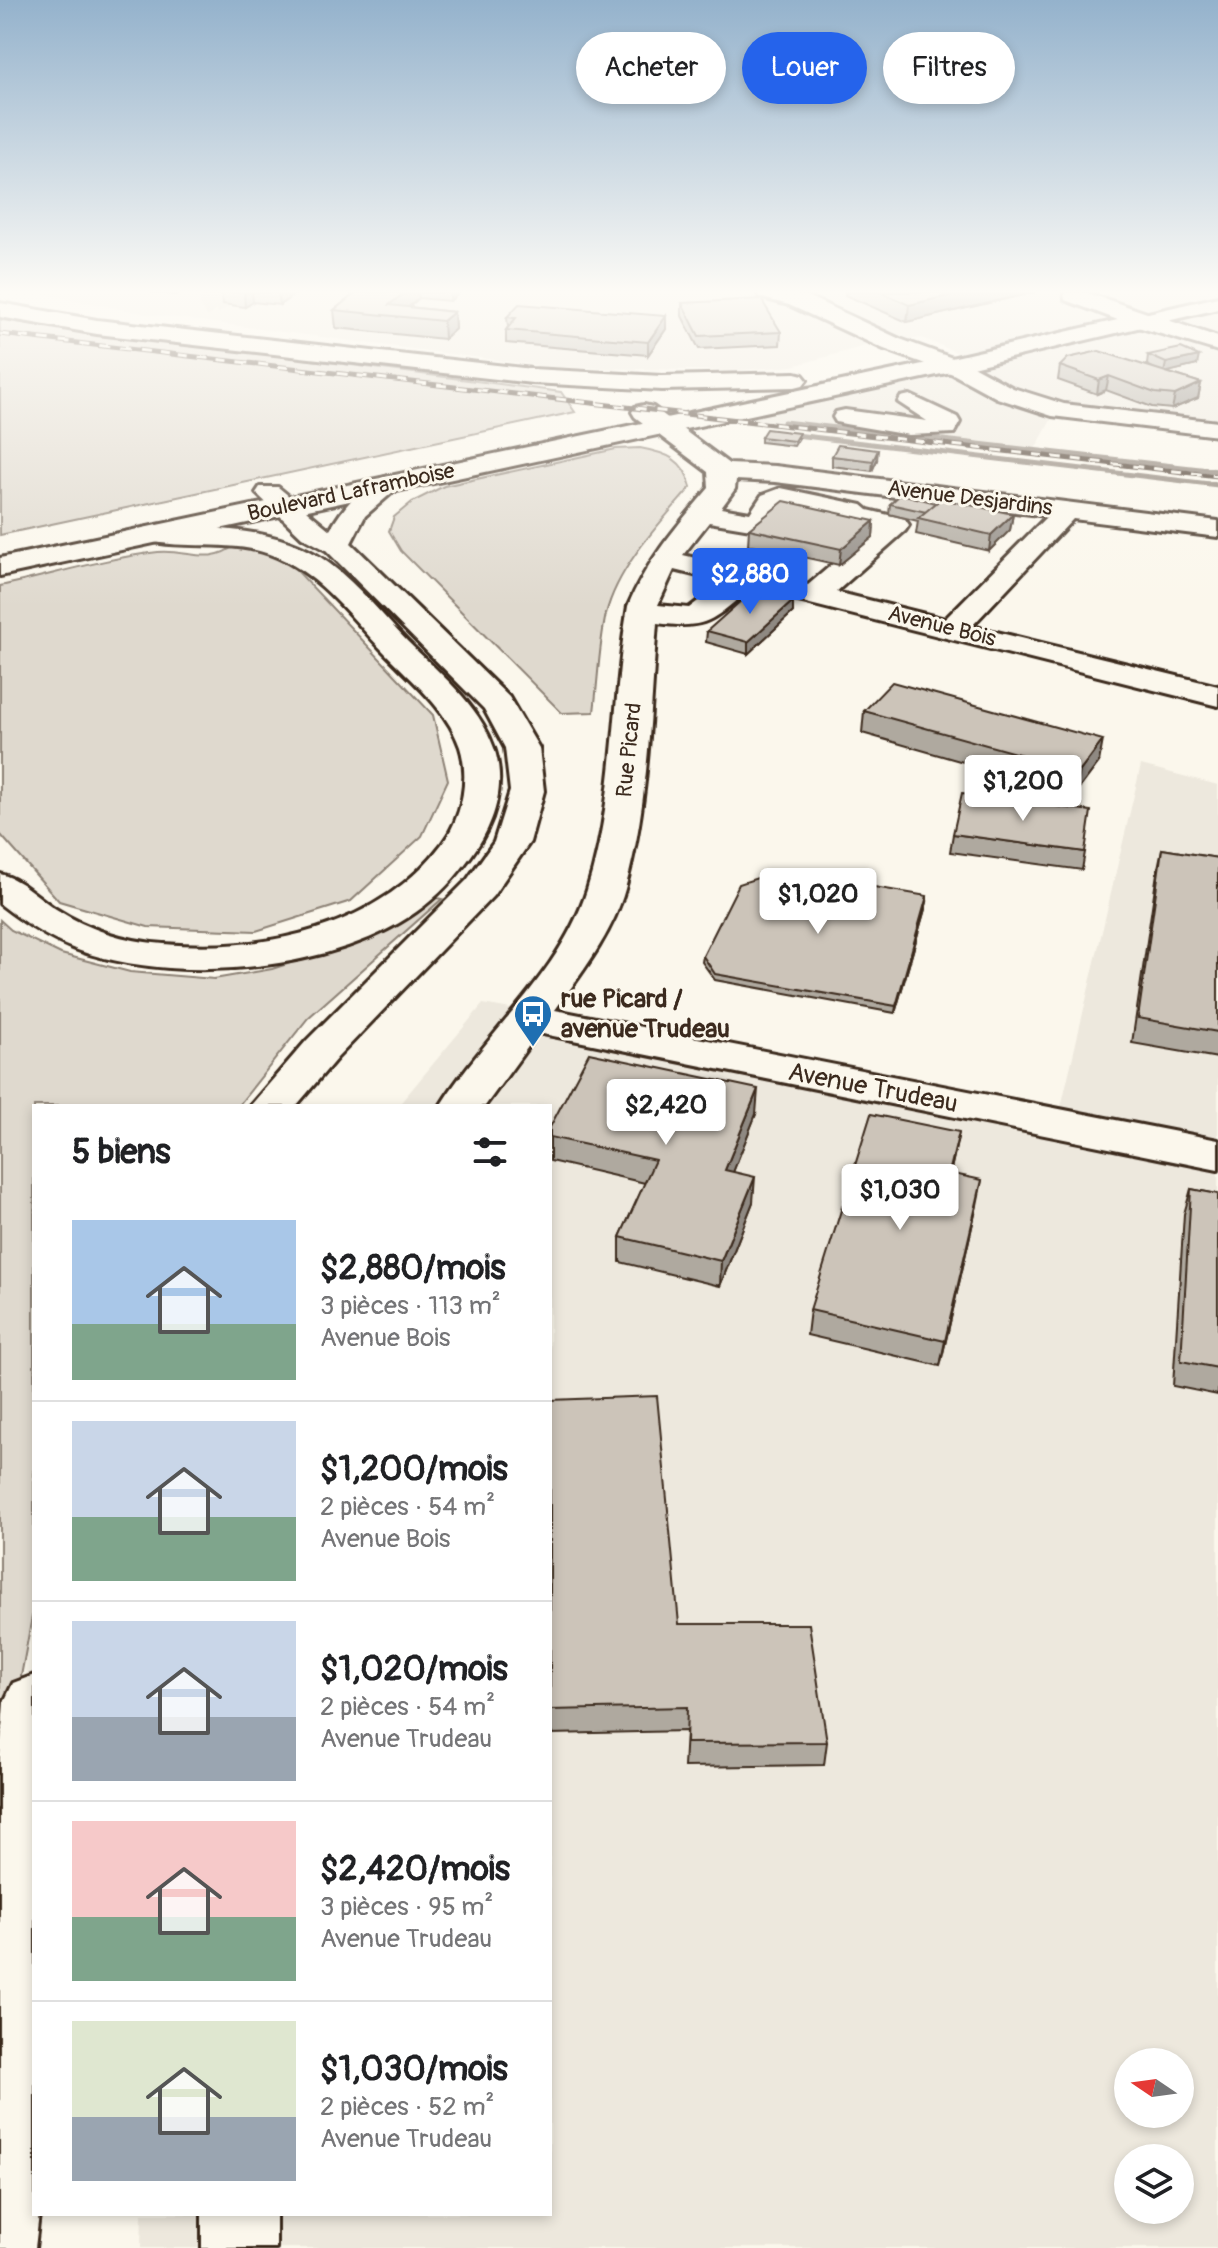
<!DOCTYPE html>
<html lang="fr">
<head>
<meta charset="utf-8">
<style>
  :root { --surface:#fff; --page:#f2f2f2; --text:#202124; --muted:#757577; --line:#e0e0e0; --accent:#2563eb }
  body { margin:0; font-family:Pangolin,sans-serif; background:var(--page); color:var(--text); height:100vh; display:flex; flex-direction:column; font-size:30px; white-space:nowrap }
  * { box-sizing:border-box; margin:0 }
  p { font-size:26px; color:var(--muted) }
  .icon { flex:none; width:44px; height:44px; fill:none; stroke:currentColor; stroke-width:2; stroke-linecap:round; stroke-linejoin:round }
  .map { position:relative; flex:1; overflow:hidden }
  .side { position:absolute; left:32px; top:1104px; width:520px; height:1112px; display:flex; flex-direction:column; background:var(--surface); border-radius:0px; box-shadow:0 4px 12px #0003 }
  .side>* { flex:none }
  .guide { position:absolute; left:576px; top:32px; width:522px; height:72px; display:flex; gap:16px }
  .needle { width:52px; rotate:283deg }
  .controls { position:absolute; left:1114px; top:2048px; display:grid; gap:16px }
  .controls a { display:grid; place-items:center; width:80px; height:80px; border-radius:50%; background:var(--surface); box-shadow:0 4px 12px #0003; font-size:40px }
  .price { position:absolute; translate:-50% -68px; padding:0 18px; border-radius:8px; background:#fff; color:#222; font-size:26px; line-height:52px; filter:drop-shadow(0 2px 4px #0008) }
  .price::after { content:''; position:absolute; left:50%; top:48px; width:24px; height:18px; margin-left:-12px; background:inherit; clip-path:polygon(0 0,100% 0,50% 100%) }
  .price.selected { background:var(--accent); color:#fff }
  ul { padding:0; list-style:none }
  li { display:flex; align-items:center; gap:24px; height:200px; padding:0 40px }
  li+li { border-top:2px solid var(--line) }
  li span { display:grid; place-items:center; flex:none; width:224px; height:160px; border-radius:0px; color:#555 }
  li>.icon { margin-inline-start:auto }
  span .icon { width:96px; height:96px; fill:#fffc; stroke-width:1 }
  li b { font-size:34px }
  h2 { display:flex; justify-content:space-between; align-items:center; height:96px; padding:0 40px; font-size:34px }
  .tag { padding:0 28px; border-radius:36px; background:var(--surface); box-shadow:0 4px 12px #0003; font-size:28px; line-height:72px }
  .tag.selected { background:var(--accent); color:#fff }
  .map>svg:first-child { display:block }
  .built { fill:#ede8dd; fill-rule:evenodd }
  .green { fill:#dfd9ce; stroke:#8d8276; stroke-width:2 }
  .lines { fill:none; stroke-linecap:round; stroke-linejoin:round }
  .stream { stroke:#85796d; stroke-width:5 }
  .minor-tunnel { stroke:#d5cec3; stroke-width:24; stroke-dasharray:24 12; stroke-linecap:butt }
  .minor-casing { stroke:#3b2a1e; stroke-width:6 }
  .major-casing { stroke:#3b2a1e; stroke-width:6 }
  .highway-casing { stroke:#3b2a1e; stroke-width:6 }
  .minor { fill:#fbf7ec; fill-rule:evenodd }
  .major { fill:#fbf7ec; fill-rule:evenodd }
  .highway { fill:#fbf7ec; fill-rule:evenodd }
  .rail-casing { stroke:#3b2a1e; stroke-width:5 }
  .rail { stroke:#fbf7ec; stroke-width:3; stroke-dasharray:10; stroke-linecap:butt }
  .wall { fill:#afa99f; stroke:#3b2a1e; stroke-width:2 }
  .shaded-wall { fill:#8f8982; stroke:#3b2a1e; stroke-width:2 }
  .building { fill:#ccc4b9; stroke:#3b2a1e; stroke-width:2 }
  .labels { text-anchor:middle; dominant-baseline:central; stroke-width:6; stroke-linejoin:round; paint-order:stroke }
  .far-street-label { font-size:22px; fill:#3b2a1e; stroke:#fbf7ec }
  .poi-label { font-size:26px; font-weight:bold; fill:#3b2a1e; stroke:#fbf7ec; text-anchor:start }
  .street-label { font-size:26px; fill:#3b2a1e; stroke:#fbf7ec }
</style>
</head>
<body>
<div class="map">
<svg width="1218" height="2248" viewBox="0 0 1218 2248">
  <rect width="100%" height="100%" fill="#fbf7ec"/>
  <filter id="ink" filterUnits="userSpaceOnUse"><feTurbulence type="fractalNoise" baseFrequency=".0125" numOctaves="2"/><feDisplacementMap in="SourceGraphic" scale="16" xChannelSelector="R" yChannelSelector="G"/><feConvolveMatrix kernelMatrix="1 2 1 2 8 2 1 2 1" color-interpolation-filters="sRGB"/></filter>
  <g filter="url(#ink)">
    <g class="built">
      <polygon points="34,292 1218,292 1218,429 1056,411 1033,453 744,419 990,366 922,338 865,346 793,366 731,371 549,367 147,314"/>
      <path d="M1141,765L1218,785V2248H141L142,2214H550V1106H398L483,1004L1061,1107ZM1128,2062H1180V2114H1128ZM1128,2158H1180V2210H1128Z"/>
    </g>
    <g class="green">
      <polygon points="0,320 561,392 575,412 0,535"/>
      <path d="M640,448C667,453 684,459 691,487C660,523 618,566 606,614C599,645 598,680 594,712L562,713L401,551L389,531L394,517L412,502L444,486L616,449Z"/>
      <path d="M235,545L263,550L287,560L433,715L448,780L422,836L351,901L256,931L148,927L59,901L0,834V586C52,575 105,558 158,552C186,549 210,566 235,545Z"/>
      <polygon points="432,897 442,899 308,1018 238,1106 34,1106 34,1606 17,1698 0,1705 0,920 11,930 61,954 130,972 214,979 272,969 352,943"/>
    </g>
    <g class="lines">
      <g class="stream">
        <polyline points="784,422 1218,471"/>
        <polyline points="787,434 1218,485"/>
      </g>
      <polyline class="minor-tunnel" points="217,309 212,303 228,292"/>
      <g class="minor-casing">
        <g id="minor">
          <polygon points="757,292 805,295 900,339 969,364 1013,388 1064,404 1218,422 1218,436 1052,416 997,398 953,374 884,349 789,305 759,297"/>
          <polygon points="1064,292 1085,292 1218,337 1218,351 1131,325 1065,300"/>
          <polygon points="910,395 957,417 960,422 954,433 909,435 845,424 836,422 833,417 836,412 845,410 927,421 898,402 901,397"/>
          <path d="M644,405L653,407L729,464L775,466L1218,521V537L1073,519L972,626L1218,686V706L750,589C712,620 708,630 657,623C650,711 649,804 625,889C613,933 581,974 555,1010L1218,1140V1170L538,1033L485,1106H440C485,1034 561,973 587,890C616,798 612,699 628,606C647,560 677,526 709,488L708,472L635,417L632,412L635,407ZM736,480L775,482L1047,516L945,619L836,592L905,531L909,525L905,519L868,510L862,505L781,488L762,495L750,513L721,508L735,489ZM785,505L843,517L848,522L875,528L808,585L683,555L709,522L757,530L767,528ZM674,570L723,582L689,608L658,605Z"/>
          <rect x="202" y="2214" width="74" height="34"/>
        </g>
      </g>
      <g class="major-casing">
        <polygon id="major" points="1218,297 1218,309 951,372 0,576 0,558 951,358"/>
      </g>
      <g class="highway-casing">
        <g id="highway">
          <polygon points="0,303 97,320 532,369 662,376 795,373 803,375 807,380 803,385 795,387 662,390 532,383 97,334 0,317"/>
          <path d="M389,476L398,478L402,484L365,516L351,543L509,697L539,748L544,791L530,842L493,896L337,1058L296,1106H250L307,1040L467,880L494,842L510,791L505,748L484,709L326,550L302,537L256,493L260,487H278L330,530C343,507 363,483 389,476Z"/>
          <path d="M156,526C216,529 280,526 330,564C359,586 382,615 407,641C438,672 479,704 494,748C507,786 494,825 471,856C455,878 439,896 416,912C333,971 185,983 89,954C56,944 27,925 0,904V874C21,879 37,897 56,909C89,930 124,941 164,944C264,953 379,928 442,844C462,818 470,779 460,747C447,709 412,681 385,653C352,619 322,576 277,557C235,538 189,551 146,540L142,534L146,528Z"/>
          <polygon points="34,1675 34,2214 39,2214 35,2248 0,2248 0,1755 4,1702 13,1683"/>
        </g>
      </g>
      <use href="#minor" class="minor"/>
      <use href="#major" class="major"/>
      <use href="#highway" class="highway"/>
      <g class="rail-casing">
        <polyline id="rail" points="0,334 1218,476"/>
      </g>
      <use href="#rail" class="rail"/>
    </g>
    <g class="wall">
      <polygon points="151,292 181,292 176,295"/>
      <polygon points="221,292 297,292 280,305 253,302 245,307 223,304"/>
      <polygon points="357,292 460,292 450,301 419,298 409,307 454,312 455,329 444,339 336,328 334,310"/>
      <polygon points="845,292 1036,292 907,322 845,295"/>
      <polygon points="682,303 781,332 780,345 699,349 682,316"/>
      <polygon points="507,317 666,329 648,355 506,343 506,330 508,327"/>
      <polygon points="1148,355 1197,365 1166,372 1201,383 1198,398 1172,409 1152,407 1106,390 1097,394 1058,380 1060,366 1157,370 1147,365"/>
      <polygon points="761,437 799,438 794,446 761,442"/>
      <polygon points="832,456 877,460 872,471 832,466"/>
      <polygon points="936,503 1013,514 1010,530 989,551 916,534 918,521 889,514 890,504"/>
      <polygon points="874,521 873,537 839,565 748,545 749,529"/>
      <polygon points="793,601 793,612 748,654 706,642 707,631"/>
      <polygon points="864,711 1099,762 1075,794 862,733"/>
      <polygon points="953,834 1085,852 1082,870 950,852"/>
      <polygon points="1162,849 1218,858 1218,1058 1132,1043 1157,873"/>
      <polygon points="927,902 895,1013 715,980 702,962 703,956"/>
      <polygon points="756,1114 733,1172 753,1202 720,1286 620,1262 620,1237 645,1183 550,1161 550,1127"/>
      <polygon points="959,1132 950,1174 977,1205 940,1366 807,1335 810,1310"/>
      <polygon points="1191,1189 1218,1194 1218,1395 1173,1386 1184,1214"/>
      <polygon points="550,1400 679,1624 827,1742 824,1765 684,1767 686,1731 550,1734"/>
    </g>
    <g class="shaded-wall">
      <polygon points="245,292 252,292 253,302 245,307 244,293"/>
      <polygon points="278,292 297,292 280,305"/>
      <polygon points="405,292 418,292 419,298 397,317 389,305"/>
      <polygon points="450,292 460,292 450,301"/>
      <polygon points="964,292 1036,292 907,322 909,305"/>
      <polygon points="454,312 455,329 444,339 443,321"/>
      <polygon points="666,316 666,329 648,355 648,342"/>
      <polygon points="1199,356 1197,365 1164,373 1166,363"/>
      <polygon points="1109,376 1106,390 1097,394 1099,380"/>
      <polygon points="1201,383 1198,398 1172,409 1175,395"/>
      <polygon points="878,450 877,460 872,471 873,461"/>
      <polygon points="1013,514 1010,530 989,551 991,535"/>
      <polygon points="874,521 873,537 839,565 841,549"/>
      <polygon points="793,601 793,612 748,654 748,642"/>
      <polygon points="1103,740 1099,762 1075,794 1080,771"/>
      <polygon points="927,896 927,902 895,1013 896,1006"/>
      <polygon points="758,1089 756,1114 724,1195 725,1170"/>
      <polygon points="959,1132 954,1156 944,1198 949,1173"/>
      <polygon points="755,1177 753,1202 720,1286 721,1261"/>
      <polygon points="982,1180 977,1205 940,1366 945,1341"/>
    </g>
    <g class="building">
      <polygon points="357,292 405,292 389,305 454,312 443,321 334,310"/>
      <polygon points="880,292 964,292 909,305"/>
      <polygon points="761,299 781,332 699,336 682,303"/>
      <polygon points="519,304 666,316 648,342 506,330 516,318 507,317"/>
      <polygon points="1181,348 1199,356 1166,363 1148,355"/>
      <polygon points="1099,351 1201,383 1175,395 1155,393 1109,376 1099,380 1060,366 1068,358"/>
      <polygon points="766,429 799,433 794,441 761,437"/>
      <polygon points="838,445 878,450 873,461 832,456"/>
      <polygon points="901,494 936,503 926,512 890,504"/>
      <polygon points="941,499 1013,514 991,535 918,518"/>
      <polygon points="784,501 874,521 841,549 749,529"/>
      <polygon points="752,591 793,601 748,642 707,631"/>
      <polygon points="892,682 1103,740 1080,771 864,711"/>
      <polygon points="962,793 1091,811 1085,852 953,834"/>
      <polygon points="1162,849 1218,858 1218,1032 1138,1018"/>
      <polygon points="786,872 927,896 896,1006 715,974 703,956 739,884 773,873"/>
      <polygon points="589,1053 758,1089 725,1170 755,1177 721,1261 620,1237 655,1160 550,1137 550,1127"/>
      <polygon points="871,1114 959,1132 949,1173 982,1180 945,1341 810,1310"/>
      <polygon points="1191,1189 1218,1194 1218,1368 1181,1361"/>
      <polygon points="657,1396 679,1624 809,1624 827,1742 686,1743 687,1707 550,1710 550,1400"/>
    </g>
  </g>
  <linearGradient id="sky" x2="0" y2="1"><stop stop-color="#94b2cc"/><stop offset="0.48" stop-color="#fdfbf6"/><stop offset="1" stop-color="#fdfbf6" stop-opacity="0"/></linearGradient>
  <rect width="1218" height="607" fill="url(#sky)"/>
  <defs>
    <g id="bus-pin" transform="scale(2)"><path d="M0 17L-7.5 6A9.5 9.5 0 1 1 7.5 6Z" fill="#1f6fb2" stroke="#fbf7ec"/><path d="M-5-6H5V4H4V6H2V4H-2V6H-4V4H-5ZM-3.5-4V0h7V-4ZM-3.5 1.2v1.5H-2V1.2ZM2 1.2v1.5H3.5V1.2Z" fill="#fff"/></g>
  </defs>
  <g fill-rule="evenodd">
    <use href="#bus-pin" x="533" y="1014"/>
  </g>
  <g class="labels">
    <g class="far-street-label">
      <text transform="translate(351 492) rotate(-12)">Boulevard Laframboise</text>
      <text transform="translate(970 498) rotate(7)">Avenue Desjardins</text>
      <text transform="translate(942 626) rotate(14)">Avenue Bois</text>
      <text transform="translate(629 750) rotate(-84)">Rue Picard</text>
    </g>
    <g class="poi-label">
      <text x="561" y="999">rue Picard /<tspan x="561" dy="30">avenue Trudeau</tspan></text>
    </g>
    <g class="street-label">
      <text transform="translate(873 1088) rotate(11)">Avenue Trudeau</text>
    </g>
  </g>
</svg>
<div class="controls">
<a><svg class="needle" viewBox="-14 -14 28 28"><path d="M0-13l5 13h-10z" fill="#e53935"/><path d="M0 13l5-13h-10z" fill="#757577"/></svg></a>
<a><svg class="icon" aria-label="layers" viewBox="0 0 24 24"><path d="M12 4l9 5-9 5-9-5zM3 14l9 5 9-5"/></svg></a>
</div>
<b class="price selected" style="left:750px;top:616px">$2,880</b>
<b class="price" style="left:1023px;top:823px">$1,200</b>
<b class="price" style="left:818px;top:936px">$1,020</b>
<b class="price" style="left:666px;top:1147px">$2,420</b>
<b class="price" style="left:900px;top:1232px">$1,030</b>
<div class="guide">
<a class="tag">Acheter</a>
<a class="tag selected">Louer</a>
<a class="tag">Filtres</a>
</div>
<section class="side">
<h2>5 biens<svg class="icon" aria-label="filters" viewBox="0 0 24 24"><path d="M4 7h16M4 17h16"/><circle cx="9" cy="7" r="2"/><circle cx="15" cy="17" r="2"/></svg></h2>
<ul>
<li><span style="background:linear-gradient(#a9c7e8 65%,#7fa58c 0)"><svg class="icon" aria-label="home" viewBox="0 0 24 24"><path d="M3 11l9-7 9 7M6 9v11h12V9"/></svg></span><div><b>$2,880/mois</b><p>3 pièces · 113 m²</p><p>Avenue Bois</p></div></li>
<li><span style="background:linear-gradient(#c9d6e8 60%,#7fa58c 0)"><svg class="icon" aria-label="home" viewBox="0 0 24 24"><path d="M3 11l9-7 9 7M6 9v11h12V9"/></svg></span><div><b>$1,200/mois</b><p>2 pièces · 54 m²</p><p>Avenue Bois</p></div></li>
<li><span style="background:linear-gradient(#c9d6e8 60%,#9aa5b1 0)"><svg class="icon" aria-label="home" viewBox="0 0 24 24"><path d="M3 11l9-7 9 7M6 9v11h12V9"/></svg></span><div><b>$1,020/mois</b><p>2 pièces · 54 m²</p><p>Avenue Trudeau</p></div></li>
<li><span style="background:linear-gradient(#f6c9c9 60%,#7fa58c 0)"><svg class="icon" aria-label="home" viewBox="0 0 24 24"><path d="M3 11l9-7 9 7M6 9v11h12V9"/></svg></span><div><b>$2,420/mois</b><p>3 pièces · 95 m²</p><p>Avenue Trudeau</p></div></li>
<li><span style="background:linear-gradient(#dfe7d0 60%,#9aa5b1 0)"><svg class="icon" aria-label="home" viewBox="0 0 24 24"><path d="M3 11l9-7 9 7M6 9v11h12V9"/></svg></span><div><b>$1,030/mois</b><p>2 pièces · 52 m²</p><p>Avenue Trudeau</p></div></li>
</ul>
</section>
</div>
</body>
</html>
